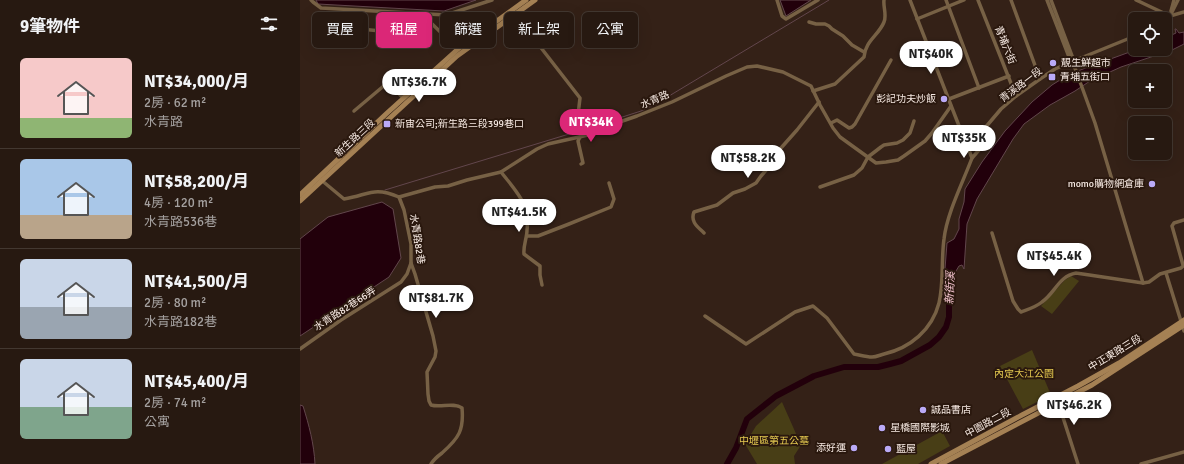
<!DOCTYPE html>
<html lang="zh-TW">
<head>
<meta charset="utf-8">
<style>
  :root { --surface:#271911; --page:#2f221a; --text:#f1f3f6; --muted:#a4a09f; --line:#433831; --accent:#db2777 }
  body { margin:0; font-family:Signika,"Noto Sans TC",sans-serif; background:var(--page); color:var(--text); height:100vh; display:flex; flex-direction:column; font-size:15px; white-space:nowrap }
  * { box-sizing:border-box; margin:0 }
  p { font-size:13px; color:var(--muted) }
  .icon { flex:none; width:22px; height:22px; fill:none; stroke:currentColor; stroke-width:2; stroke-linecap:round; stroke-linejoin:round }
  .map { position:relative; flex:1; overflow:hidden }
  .details { display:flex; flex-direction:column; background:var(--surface); width:300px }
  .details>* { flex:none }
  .top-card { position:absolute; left:12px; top:12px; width:380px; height:36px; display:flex; gap:8px }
  .buttons { position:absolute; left:828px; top:12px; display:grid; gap:8px }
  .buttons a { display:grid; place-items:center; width:44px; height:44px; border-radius:6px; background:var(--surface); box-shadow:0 4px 16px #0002,0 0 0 1px var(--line); font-size:20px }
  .price { position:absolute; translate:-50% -34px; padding:0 9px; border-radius:14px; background:#fff; color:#222; font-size:13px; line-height:26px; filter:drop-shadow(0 1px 2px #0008) }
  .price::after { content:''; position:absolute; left:50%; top:24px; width:12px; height:9px; margin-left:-6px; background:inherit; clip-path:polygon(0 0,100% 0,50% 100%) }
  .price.on { background:var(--accent); color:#fff }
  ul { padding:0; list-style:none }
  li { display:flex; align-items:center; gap:12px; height:100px; padding:0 20px }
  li+li { border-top:1px solid var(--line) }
  li span { display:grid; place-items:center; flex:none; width:112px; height:80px; border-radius:6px; color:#555 }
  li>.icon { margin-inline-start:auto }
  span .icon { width:48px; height:48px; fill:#fffc; stroke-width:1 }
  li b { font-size:17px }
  h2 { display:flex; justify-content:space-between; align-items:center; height:48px; padding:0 20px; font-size:17px }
  .chip { padding:0 14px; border-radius:6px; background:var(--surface); box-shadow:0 4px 16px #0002,0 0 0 1px var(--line); font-size:14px; line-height:36px }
  .chip.on { background:var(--accent); color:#fff }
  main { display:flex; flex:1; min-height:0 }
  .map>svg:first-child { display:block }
  .green { fill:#483e16 }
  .water { fill:#22000b; stroke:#62464c }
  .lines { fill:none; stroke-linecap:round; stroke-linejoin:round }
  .stream { stroke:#62464c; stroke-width:1 }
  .river { stroke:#22000b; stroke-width:6 }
  .street { stroke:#776145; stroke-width:3.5 }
  .secondary { stroke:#a58154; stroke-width:5 }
  .poi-dot { fill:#baaaf7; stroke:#2a180e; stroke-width:1.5 }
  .labels { text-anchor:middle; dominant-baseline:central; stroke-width:4; stroke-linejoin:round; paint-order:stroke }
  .street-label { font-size:10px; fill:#f6e9e2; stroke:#2a180e }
  .poi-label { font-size:10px; fill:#f6e9e2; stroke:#2a180e; text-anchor:start }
  .park-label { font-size:10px; fill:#e5c950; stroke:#2a180e }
  .water-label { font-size:11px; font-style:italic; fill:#f2c2cd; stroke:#2a180e }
</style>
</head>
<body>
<main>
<section class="details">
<h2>9筆物件<svg class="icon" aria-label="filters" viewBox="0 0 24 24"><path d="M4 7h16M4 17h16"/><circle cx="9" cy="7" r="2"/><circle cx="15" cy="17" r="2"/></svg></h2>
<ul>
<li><span style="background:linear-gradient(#f6c9c9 75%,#8fb573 0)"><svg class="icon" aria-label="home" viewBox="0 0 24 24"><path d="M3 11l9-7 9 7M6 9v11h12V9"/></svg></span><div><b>NT$34,000/月</b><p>2房 · 62 m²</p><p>水青路</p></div></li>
<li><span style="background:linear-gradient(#a9c7e8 70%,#b9a48a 0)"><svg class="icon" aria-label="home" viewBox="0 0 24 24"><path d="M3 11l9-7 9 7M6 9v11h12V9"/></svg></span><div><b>NT$58,200/月</b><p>4房 · 120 m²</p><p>水青路536巷</p></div></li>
<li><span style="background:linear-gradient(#c9d6e8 60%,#9aa5b1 0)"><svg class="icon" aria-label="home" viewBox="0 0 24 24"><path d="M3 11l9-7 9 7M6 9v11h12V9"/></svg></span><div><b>NT$41,500/月</b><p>2房 · 80 m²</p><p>水青路182巷</p></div></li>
<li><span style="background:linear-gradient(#c9d6e8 60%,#7fa58c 0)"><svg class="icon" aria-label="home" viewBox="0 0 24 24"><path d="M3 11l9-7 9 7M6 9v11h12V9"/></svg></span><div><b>NT$45,400/月</b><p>2房 · 74 m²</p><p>公寓</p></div></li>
</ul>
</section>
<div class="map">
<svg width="884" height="464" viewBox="0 0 884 464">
  <rect width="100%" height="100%" fill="#342117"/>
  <g class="green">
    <polygon points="771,276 779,281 752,314 741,306 765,280"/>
    <polygon points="732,350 751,395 723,409 700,366"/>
    <polygon points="482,402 501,445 494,456 495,464 457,464 445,444 456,426"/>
    <polygon points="642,431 650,446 618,464 582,464"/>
  </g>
  <g class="water">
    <polygon points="16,0 176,0 144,11 18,4"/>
    <polygon points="480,0 511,0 486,16"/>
    <polygon points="875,29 876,29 879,33 884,32 884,44 872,50 821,67 790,81 775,91 750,105 724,124 713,139 677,199 667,224 664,269 662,265 659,266 656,271 654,287 643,295 647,243 654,239 659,229 659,219 664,202 665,189 682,162 705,131 732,102 752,85 768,75 783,69 838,49 865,49 865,38 876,33"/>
    <polygon points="82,202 93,209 101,258 89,277 0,336 0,239 28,217"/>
    <path d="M0,405L3,406C9,425 14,444 15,464H0Z"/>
  </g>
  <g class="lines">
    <g class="stream">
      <polyline points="282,130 341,111 359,102 529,0"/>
      <polyline points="85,190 279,131"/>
    </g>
    <polyline class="river" points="427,464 436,448 447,419 476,396 514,376 544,367 578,367 590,364 601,361 630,345 639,337 646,327 649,317 649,283"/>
    <g class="street">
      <polyline points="11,0 13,2 21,8 146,15 192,0"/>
      <polyline points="477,0 482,16 486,19 518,0"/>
      <path d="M610,0L661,131C667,136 671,139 679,135L701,109L716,96L740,79L755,69L771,62L835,36"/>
      <polyline points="646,0 679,88"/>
      <polyline points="678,0 716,96"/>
      <polyline points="711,0 740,79"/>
      <polyline points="747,0 771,62 775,68 774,61 751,0"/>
      <polyline points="836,0 870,16"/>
      <polyline points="871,11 874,0"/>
      <polyline points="214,13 280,98 278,115 282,133 278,141 283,163 281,164"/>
      <polyline points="870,16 878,0"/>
      <polyline points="617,19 664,0"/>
      <polyline points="865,19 870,16 884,12"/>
      <polyline points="509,22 516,24 525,24 529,26 532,29 543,36 552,45 564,52"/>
      <polyline points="61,29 90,32 128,20 158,49"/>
      <polyline points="775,68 795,123 843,283"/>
      <path d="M513,91L535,84L564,57C565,41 579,35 584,22C587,15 583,7 584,0"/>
      <polyline points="649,99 709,76"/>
      <polyline points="54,111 86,84 91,85 103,98"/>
      <polyline points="531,123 537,120 549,128 552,127 555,124 591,60"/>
      <polyline points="662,132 672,158 679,150"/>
      <path d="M201,172C208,181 220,194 224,205C227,212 228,223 227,230C227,238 223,246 224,254L240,266V275L242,285"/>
      <path d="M20,179L44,199C69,195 73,186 99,197L135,187L148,186L167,180L201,172L237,149L248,144L288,135L308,126L337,116L372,102L426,76L447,67L457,66L483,72L511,86L520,105L533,128L540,137L576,163L586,162L598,160L604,156L625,141L632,133L651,106"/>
      <polyline points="520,187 554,175 562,168 568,157 581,147 584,145 597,143 603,140 610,133 614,121"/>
      <path d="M99,197L104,210L111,244V263L115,274L133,336L136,351L135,357L127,372L128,394L129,401L131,405C141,408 153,402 162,408C164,430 159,438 142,453C138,456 134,459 131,464"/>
      <path d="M404,233C398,227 390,222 394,212L417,205L433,193L445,189L456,183L461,176L467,169L473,157L497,130L519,102"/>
      <path d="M692,233L713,301L718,309L721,312C729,309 736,307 742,302C755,293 759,276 776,273L843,283L849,282L860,274L881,268L883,266V265L872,226L874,223L884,220"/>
      <polyline points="227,236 238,236 269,224 311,207 314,199 309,183"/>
      <polyline points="866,273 884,331"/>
      <path d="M405,316L446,344L495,312L513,306L527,318L554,354C560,355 566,357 572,357C576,357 580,355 584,354C610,348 632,330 639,303C644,282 641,260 644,239C647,213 663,182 672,158"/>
      <polyline points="0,349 41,320 101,282 107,274 111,263"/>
      <polyline points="758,402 778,464"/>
      <polyline points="841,464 884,452"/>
    </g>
    <g class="secondary">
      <polyline points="0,195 86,114 158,49 226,0"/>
      <polyline points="0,201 157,56 235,0"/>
      <polyline points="631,464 722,415 778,386 819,363 884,320"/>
      <polyline points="641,464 792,385 884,325"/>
    </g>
  </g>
  <g class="poi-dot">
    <circle cx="753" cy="63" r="4"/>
    <rect x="748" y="73" width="8" height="8" rx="2"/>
    <circle cx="644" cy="99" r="4"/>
    <rect x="83" y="120" width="8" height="8" rx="2"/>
    <circle cx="852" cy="184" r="4"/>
    <circle cx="623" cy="410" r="4"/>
    <circle cx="582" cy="428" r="4"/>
    <circle cx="554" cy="448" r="4"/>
    <circle cx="588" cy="449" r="4"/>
  </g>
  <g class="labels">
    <g class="street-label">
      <text transform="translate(705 45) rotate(68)">青埔六街</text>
      <text transform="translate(721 85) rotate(-37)">青溪路一段</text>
      <text transform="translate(355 100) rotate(-23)">水青路</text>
      <text transform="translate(55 138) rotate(-43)">新生路三段</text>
      <text transform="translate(117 239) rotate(81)">水青路82巷</text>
      <text transform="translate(45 309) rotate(-33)">水青路82巷66弄</text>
      <text transform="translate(815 353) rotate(-31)">中正東路三段</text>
      <text transform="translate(688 423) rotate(-28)">中園路二段</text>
    </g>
    <g class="poi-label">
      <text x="761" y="63">靚生鮮超市</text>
      <text x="760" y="77">青埔五街口</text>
      <text x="636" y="99" text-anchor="end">彭記功夫炒飯</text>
      <text x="95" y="124">新宙公司;新生路三段399巷口</text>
      <text x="844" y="184" text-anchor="end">momo購物網倉庫</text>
      <text x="631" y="410">誠品書店</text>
      <text x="590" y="428">星橋國際影城</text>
      <text x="546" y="448" text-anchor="end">添好運</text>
      <text x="596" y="449">藍屋</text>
    </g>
    <g class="park-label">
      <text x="724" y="374">內定大江公園</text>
      <text x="474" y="441">中壢區第五公墓</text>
    </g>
    <g class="water-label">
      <text transform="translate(650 288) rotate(-87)">新街溪</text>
    </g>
  </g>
</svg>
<div class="buttons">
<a><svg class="icon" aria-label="locate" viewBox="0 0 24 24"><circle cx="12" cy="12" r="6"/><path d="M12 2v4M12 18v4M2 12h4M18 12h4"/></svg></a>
<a>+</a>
<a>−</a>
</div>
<b class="price" style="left:631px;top:75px">NT$40K</b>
<b class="price" style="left:119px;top:103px">NT$36.7K</b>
<b class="price on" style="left:291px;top:143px">NT$34K</b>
<b class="price" style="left:664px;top:159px">NT$35K</b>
<b class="price" style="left:448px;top:179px">NT$58.2K</b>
<b class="price" style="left:219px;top:233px">NT$41.5K</b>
<b class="price" style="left:754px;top:277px">NT$45.4K</b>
<b class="price" style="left:136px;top:319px">NT$81.7K</b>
<b class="price" style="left:774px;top:426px">NT$46.2K</b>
<div class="top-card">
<a class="chip">買屋</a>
<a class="chip on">租屋</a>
<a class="chip">篩選</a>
<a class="chip">新上架</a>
<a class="chip">公寓</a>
</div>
</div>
</main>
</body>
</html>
